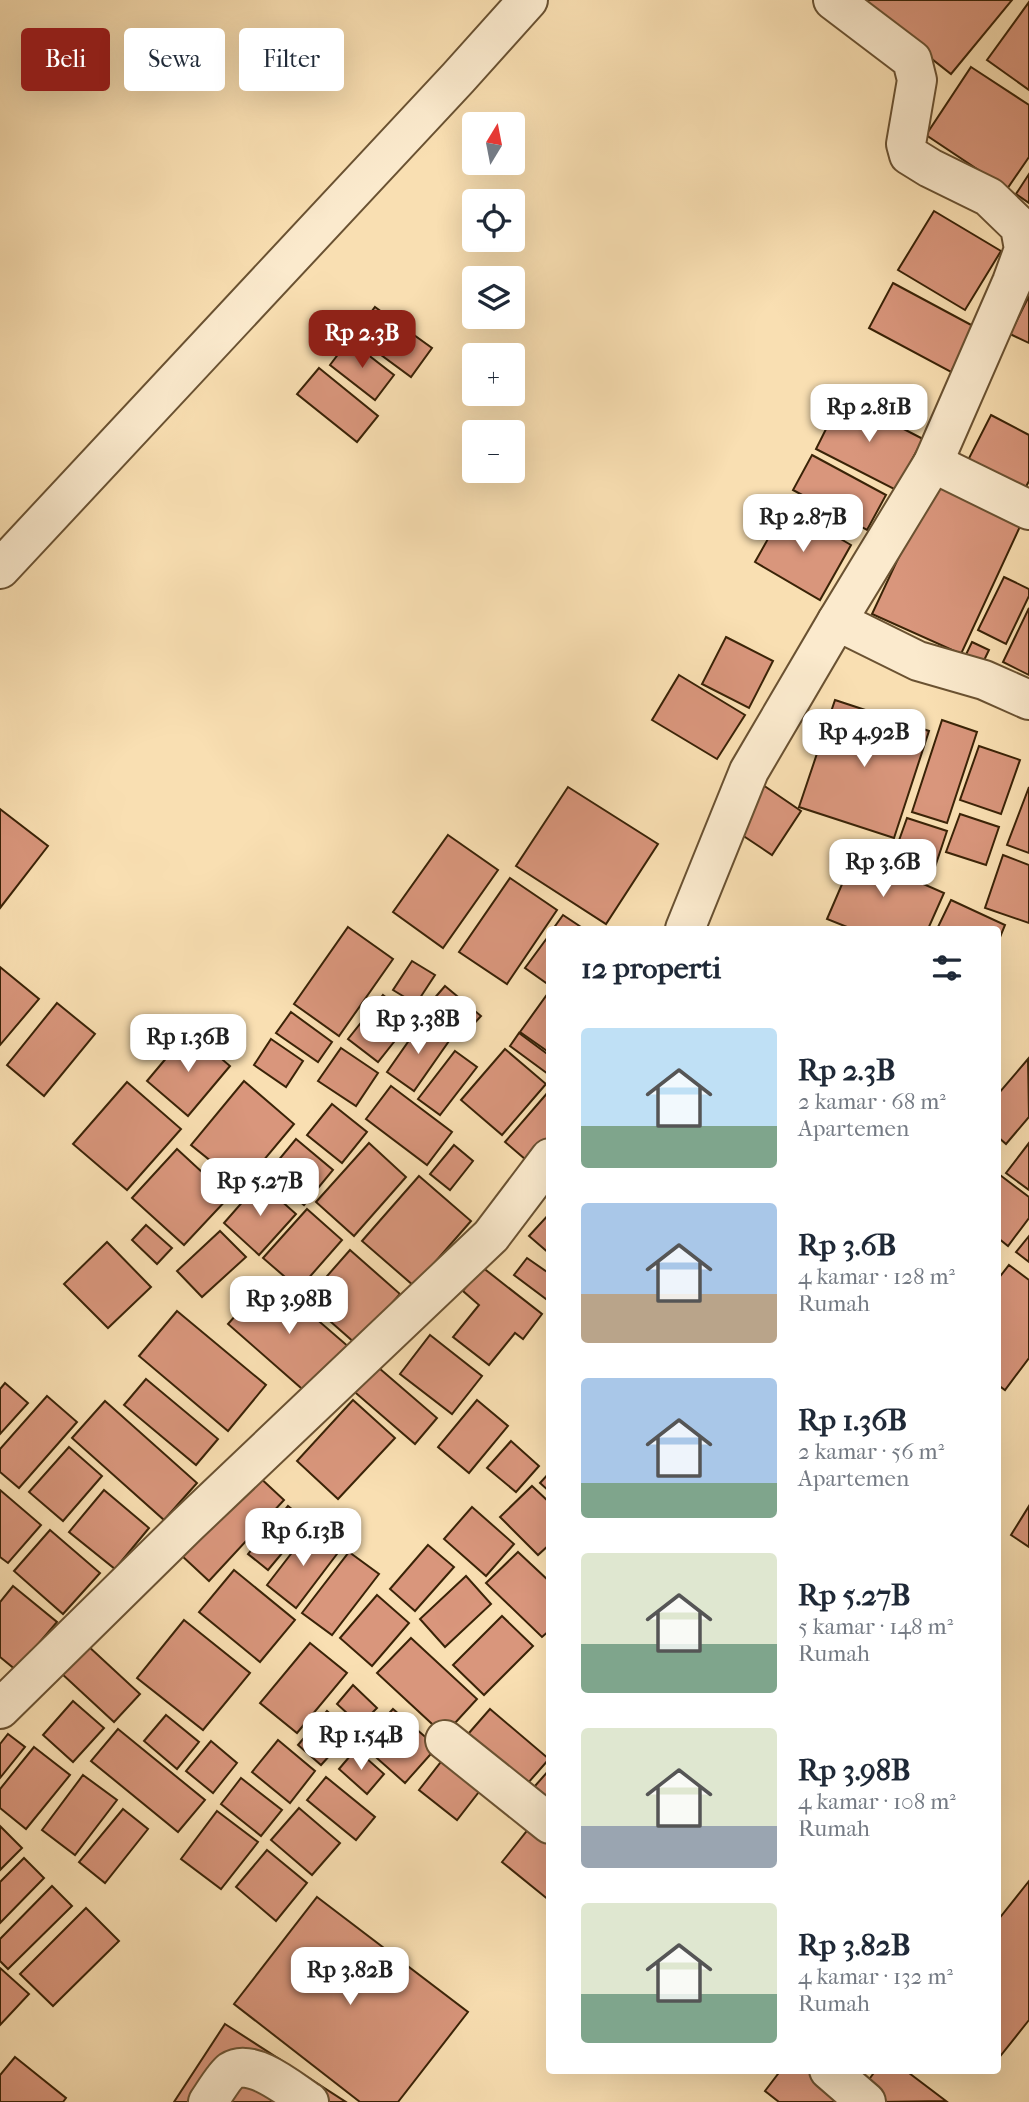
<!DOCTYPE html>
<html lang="id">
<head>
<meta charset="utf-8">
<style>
  :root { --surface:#fff; --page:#f6f6f7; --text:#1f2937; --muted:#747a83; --accent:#8f2418 }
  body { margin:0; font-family:"IM FELL French Canon",serif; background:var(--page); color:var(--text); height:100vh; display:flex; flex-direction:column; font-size:26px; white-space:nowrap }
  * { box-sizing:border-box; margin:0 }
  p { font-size:23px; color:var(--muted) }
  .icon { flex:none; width:38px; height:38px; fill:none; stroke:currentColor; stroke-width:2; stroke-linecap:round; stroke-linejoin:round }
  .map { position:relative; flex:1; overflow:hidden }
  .sheet { position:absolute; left:546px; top:926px; width:455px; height:1148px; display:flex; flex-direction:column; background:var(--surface); border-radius:7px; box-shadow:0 7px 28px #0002 }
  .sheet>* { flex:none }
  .top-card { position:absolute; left:21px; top:28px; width:420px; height:63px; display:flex; gap:14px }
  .needle { width:46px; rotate:10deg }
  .buttons { position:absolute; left:462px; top:112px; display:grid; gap:14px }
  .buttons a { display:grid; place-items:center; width:63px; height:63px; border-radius:7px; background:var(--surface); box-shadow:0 7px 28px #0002; font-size:35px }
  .price { position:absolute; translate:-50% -60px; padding:0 16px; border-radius:14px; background:#fff; color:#222; font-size:23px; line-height:46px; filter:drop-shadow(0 2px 4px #0008) }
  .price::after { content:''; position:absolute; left:50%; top:42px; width:21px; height:16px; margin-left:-10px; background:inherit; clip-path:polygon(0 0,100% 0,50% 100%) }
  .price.active { background:var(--accent); color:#fff }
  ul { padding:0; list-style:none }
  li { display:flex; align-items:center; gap:21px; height:175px; padding:0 35px }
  li span { display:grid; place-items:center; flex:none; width:196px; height:140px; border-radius:7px; color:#555 }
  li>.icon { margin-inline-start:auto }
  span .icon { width:84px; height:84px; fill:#fffc; stroke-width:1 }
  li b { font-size:30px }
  h2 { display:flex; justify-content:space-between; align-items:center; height:84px; padding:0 35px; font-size:30px }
  .tag { padding:0 24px; border-radius:7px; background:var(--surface); box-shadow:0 7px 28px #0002; font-size:24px; line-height:63px }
  .tag.active { background:var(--accent); color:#fff }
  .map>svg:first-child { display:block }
  .building { fill:#d9967c; stroke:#3a2307; stroke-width:2 }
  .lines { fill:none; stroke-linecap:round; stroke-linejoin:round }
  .minor-casing { stroke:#6a5232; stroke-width:42 }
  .minor { stroke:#fbeacd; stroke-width:38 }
</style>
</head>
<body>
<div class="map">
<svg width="1029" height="2102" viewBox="0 0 1029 2102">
  <rect width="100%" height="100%" fill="#f9dfb2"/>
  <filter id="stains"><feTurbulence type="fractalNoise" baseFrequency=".00286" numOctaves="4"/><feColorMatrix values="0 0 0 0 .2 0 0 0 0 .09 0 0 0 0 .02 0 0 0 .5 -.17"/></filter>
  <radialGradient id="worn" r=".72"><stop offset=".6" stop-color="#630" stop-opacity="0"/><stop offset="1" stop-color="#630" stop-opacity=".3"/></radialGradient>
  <g class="building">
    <polygon points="857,0 1012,0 951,74"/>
    <polygon points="1029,2 1029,90 987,60"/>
    <polygon points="971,67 1029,105 1029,157 1007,189 926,135"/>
    <polygon points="1029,174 1029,203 1016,194"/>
    <polygon points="934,211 1001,251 965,310 898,270"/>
    <polygon points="893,283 975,327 951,372 869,328"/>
    <polygon points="1029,296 1029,343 1010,334"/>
    <polygon points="375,307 432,348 411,377 354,335"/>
    <polygon points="349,340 394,375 375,400 330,365"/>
    <polygon points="319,368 378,416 357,442 297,394"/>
    <polygon points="842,397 923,439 896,490 816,449"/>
    <polygon points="991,415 1029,435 1029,481 1020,498 964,468"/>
    <polygon points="812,455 886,495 867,530 793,490"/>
    <polygon points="935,480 1023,520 961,654 872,614"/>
    <polygon points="786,507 851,545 820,600 755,562"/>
    <polygon points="1004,577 1029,589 1029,596 1006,644 978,630"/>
    <polygon points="1029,608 1029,675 1003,662"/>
    <polygon points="726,637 773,661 749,708 702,684"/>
    <polygon points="972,642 989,650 977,675 960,667"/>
    <polygon points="679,675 745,715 717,759 652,720"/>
    <polygon points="835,700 929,731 894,838 799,807"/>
    <polygon points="942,720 977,732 947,823 912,812"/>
    <polygon points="979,746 1020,760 1001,814 960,800"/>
    <polygon points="763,785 801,811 772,855 733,829"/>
    <polygon points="568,787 658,844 606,924 516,866"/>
    <polygon points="1029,787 1029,853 1007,845"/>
    <polygon points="0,809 48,846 0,908"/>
    <polygon points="960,814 999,827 986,865 946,852"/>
    <polygon points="907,818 947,831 933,873 892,860"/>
    <polygon points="448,835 498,870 443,948 393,912"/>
    <polygon points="855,854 944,893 928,929 852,929 827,919"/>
    <polygon points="1003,855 1029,865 1029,923 985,908"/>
    <polygon points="510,878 557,910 507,984 459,952"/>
    <polygon points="951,900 1005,925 998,942 998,929 937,929"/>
    <polygon points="563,915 584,929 553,929"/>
    <polygon points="348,927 393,959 339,1036 294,1004"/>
    <polygon points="550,934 550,983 549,985 525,968"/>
    <polygon points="412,961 435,975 416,1004 393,990"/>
    <polygon points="0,967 39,999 0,1045"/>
    <polygon points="445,986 481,1016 461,1038 426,1008"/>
    <polygon points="383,995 413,1018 378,1062 348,1039"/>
    <polygon points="546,996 550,999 550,1053 520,1032"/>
    <polygon points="57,1003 95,1034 44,1096 7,1065"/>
    <polygon points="291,1012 332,1042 318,1062 276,1033"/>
    <polygon points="422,1022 449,1041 414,1091 387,1072"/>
    <polygon points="189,1031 230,1066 188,1116 147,1081"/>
    <polygon points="519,1033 550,1056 550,1072 548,1074 510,1046"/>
    <polygon points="271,1039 303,1061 286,1087 254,1065"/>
    <polygon points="341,1048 378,1073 356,1106 318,1081"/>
    <polygon points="505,1049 546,1084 502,1135 461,1100"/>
    <polygon points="455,1051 477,1067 440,1115 418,1099"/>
    <polygon points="1028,1059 1029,1117 1006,1144 998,1137 998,1094"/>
    <polygon points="244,1081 294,1124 242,1186 191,1145"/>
    <polygon points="127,1082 181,1129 127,1190 73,1144"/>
    <polygon points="391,1086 452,1132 427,1165 366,1119"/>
    <polygon points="549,1091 550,1145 532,1165 505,1142"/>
    <polygon points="332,1104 367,1132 342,1163 307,1135"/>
    <polygon points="296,1139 333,1170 304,1205 267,1174"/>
    <polygon points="369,1143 406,1177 354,1236 316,1202"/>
    <polygon points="1029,1143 1029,1190 1006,1173"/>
    <polygon points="454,1145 473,1161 450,1190 430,1174"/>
    <polygon points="177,1149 229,1197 184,1245 132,1198"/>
    <polygon points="1000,1175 1029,1197 1029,1218 1008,1246 998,1238 998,1179"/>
    <polygon points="419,1176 471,1221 414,1286 362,1241"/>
    <polygon points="260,1182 296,1214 259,1255 224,1223"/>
    <polygon points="307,1209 342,1240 299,1289 263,1258"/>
    <polygon points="550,1213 550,1254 529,1236"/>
    <polygon points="146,1225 172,1248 157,1264 132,1240"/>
    <polygon points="220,1231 246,1257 202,1297 177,1271"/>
    <polygon points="1029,1236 1029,1262 1016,1252"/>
    <polygon points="107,1242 151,1287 108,1328 64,1284"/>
    <polygon points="350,1250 400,1294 356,1344 306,1300"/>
    <polygon points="527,1258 550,1274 550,1302 514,1275"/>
    <polygon points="1009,1265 1029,1280 1029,1358 1005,1390 998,1385 998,1279"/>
    <polygon points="482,1267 542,1314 523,1339 515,1333 489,1365 453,1337 479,1305 463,1291"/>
    <polygon points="269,1278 350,1348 309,1395 228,1324"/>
    <polygon points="177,1311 266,1385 228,1431 139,1356"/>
    <polygon points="430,1335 482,1376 452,1414 400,1374"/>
    <polygon points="372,1362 437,1418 415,1444 350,1388"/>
    <polygon points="146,1379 218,1439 196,1465 124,1405"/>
    <polygon points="5,1383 28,1403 0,1434 0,1389"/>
    <polygon points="47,1396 77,1422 19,1488 0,1472 0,1449"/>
    <polygon points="353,1400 395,1438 338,1499 297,1461"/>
    <polygon points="477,1400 508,1426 469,1473 438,1447"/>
    <polygon points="105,1401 197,1483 164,1520 72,1438"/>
    <polygon points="511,1441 539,1466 516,1492 487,1468"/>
    <polygon points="69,1447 102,1476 63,1521 29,1492"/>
    <polygon points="550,1472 550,1492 540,1483"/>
    <polygon points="256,1474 284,1500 209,1581 181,1555"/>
    <polygon points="532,1486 550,1503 550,1544 538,1555 500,1517"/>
    <polygon points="0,1490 41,1525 8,1563 0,1557"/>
    <polygon points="104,1490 149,1528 115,1569 69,1532"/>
    <polygon points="288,1506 308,1522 268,1570 248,1554"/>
    <polygon points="1029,1506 1029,1547 1011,1535"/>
    <polygon points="472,1507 514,1544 486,1576 444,1539"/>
    <polygon points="311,1528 340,1550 296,1608 267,1585"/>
    <polygon points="50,1530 100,1573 63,1614 14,1571"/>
    <polygon points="428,1545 454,1567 415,1611 390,1589"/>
    <polygon points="349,1552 379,1574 332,1635 302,1613"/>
    <polygon points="518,1552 550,1582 550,1630 542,1637 486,1583"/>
    <polygon points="234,1570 295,1620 260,1662 199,1612"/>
    <polygon points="466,1576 491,1604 445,1647 420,1619"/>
    <polygon points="13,1586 57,1622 16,1670 0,1657 0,1602"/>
    <polygon points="377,1595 409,1623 372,1666 340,1638"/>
    <polygon points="502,1616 533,1646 484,1695 453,1665"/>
    <polygon points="184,1620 250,1673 203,1730 137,1678"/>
    <polygon points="411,1638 477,1699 444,1735 377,1673"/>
    <polygon points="310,1643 347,1673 297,1733 260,1703"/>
    <polygon points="87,1645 140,1694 114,1722 61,1673"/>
    <polygon points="353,1685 377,1708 360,1725 337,1704"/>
    <polygon points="73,1701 104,1728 73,1762 43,1735"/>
    <polygon points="393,1709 437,1747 405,1783 361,1744"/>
    <polygon points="490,1709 549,1759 521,1791 462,1741"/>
    <polygon points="327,1711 351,1732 321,1765 298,1745"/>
    <polygon points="166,1715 199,1742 177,1769 144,1741"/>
    <polygon points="118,1729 205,1800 178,1832 91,1761"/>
    <polygon points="8,1734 25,1747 0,1778 0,1744"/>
    <polygon points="278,1740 315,1771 290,1803 252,1772"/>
    <polygon points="211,1741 237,1763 213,1793 186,1771"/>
    <polygon points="34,1747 70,1775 26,1829 0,1808 0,1789"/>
    <polygon points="356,1749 384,1774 367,1794 339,1769"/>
    <polygon points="451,1749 489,1779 457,1820 419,1790"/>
    <polygon points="550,1769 550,1814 527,1795"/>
    <polygon points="83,1775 117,1800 75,1855 42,1830"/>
    <polygon points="326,1777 375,1817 356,1840 307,1800"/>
    <polygon points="241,1778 282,1810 261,1836 221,1804"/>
    <polygon points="299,1808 340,1843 312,1875 271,1840"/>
    <polygon points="123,1809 148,1829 105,1883 79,1862"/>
    <polygon points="217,1811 258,1842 221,1889 181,1859"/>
    <polygon points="0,1826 22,1848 0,1870"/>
    <polygon points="530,1827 550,1842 550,1901 502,1862"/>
    <polygon points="267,1850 307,1883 276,1921 236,1887"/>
    <polygon points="24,1858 44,1878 0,1923 0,1882"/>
    <polygon points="1029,1881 1029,2020 998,2059 998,1920"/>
    <polygon points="52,1886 72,1906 8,1969 0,1961 0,1939"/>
    <polygon points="317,1897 468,2012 398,2102 360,2102 234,2004"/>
    <polygon points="86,1908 119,1941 53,2006 20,1974"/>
    <polygon points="0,1968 29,1994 0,2025"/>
    <polygon points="225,2024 346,2102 174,2102"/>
    <polygon points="15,2057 66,2098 63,2102 0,2102 0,2075"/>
    <polygon points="781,2070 815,2070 845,2102 779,2102 765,2091"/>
    <polygon points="876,2070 905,2070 946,2101 879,2102 862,2089"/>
  </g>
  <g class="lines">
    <g class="minor-casing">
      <g id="minor">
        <polyline points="833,0 912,60 917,80 906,144 909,155 930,168 989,197 1020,227 1024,249 1012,282 933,463 837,621"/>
        <polyline points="933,463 1029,510"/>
        <polyline points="0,569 458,78 528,0"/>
        <polyline points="685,929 749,771 837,621 918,661 984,680 1029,700"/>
        <polyline points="0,1709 187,1525 491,1236 550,1158"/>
        <polyline points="445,1740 550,1824"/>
        <polyline points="829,2070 866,2102"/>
        <path d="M208,2102C213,2095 224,2076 231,2071C252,2057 292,2091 309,2102"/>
      </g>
    </g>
    <use href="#minor" class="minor"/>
  </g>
  <rect width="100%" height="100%" filter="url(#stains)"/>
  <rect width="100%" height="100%" fill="url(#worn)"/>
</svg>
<div class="buttons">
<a><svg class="needle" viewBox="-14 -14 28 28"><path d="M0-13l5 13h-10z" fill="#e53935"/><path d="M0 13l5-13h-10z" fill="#747a83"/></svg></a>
<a><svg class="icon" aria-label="locate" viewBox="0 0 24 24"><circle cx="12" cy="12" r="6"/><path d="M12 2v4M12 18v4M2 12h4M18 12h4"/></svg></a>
<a><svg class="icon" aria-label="layers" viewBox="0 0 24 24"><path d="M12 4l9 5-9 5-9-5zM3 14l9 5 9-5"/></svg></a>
<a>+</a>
<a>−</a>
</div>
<b class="price active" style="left:362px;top:370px">Rp 2.3B</b>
<b class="price" style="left:869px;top:444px">Rp 2.81B</b>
<b class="price" style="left:803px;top:554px">Rp 2.87B</b>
<b class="price" style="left:864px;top:769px">Rp 4.92B</b>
<b class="price" style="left:883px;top:899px">Rp 3.6B</b>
<b class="price" style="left:418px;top:1056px">Rp 3.38B</b>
<b class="price" style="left:188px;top:1074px">Rp 1.36B</b>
<b class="price" style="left:260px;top:1218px">Rp 5.27B</b>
<b class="price" style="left:289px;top:1336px">Rp 3.98B</b>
<b class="price" style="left:303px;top:1568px">Rp 6.13B</b>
<b class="price" style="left:361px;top:1772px">Rp 1.54B</b>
<b class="price" style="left:350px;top:2007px">Rp 3.82B</b>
<div class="top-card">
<a class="tag active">Beli</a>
<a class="tag">Sewa</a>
<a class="tag">Filter</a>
</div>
<section class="sheet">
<h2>12 properti<svg class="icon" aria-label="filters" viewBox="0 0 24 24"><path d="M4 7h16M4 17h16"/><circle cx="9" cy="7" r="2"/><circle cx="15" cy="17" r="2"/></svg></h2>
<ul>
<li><span style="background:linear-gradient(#bfe0f5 70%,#7fa58c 0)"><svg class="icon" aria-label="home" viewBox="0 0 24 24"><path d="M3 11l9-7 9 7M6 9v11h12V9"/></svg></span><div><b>Rp 2.3B</b><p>2 kamar · 68 m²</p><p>Apartemen</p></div></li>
<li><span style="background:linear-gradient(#a9c7e8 65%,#b9a48a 0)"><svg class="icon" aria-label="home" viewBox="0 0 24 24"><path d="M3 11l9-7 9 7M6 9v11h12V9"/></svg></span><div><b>Rp 3.6B</b><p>4 kamar · 128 m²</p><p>Rumah</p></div></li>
<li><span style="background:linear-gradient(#a9c7e8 75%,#7fa58c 0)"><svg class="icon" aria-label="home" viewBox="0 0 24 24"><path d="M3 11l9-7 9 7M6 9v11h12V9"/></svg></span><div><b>Rp 1.36B</b><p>2 kamar · 56 m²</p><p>Apartemen</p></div></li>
<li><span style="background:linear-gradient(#dfe7d0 65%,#7fa58c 0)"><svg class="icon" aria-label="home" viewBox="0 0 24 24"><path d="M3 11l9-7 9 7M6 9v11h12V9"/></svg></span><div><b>Rp 5.27B</b><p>5 kamar · 148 m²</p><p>Rumah</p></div></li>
<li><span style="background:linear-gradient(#dfe7d0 70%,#9aa5b1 0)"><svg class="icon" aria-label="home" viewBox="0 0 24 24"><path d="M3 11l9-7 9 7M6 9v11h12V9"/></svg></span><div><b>Rp 3.98B</b><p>4 kamar · 108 m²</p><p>Rumah</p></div></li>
<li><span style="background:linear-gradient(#dfe7d0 65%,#7fa58c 0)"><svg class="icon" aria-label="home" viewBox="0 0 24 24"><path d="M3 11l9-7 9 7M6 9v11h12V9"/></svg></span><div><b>Rp 3.82B</b><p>4 kamar · 132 m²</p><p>Rumah</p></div></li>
</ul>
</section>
</div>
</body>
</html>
